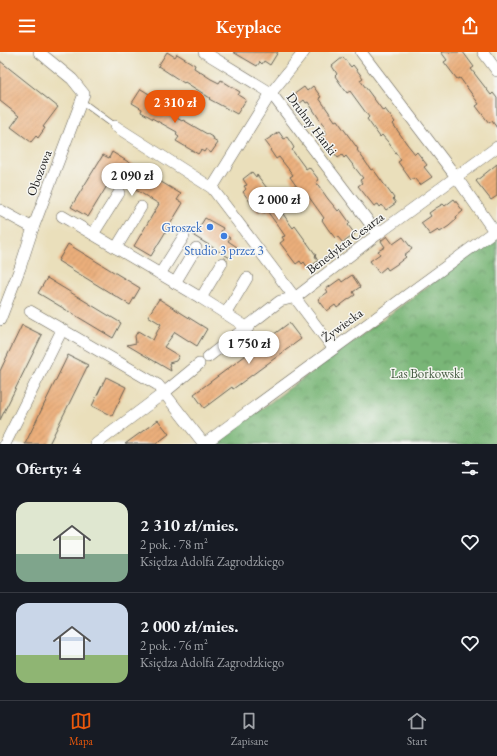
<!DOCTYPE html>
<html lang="pl">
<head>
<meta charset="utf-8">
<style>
  :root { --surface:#171b24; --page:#242831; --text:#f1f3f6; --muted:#9ea1a6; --line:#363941; --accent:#ea580c }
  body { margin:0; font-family:"EB Garamond",serif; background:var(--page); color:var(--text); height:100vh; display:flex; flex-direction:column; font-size:15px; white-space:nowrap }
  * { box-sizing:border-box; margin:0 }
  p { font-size:13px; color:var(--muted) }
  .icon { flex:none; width:22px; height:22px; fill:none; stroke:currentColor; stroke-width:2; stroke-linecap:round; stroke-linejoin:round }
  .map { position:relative; height:392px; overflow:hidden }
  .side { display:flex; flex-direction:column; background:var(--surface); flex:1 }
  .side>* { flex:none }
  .price { position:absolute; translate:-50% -34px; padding:0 9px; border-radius:14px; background:#fff; color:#222; font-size:13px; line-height:26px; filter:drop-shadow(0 1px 2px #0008) }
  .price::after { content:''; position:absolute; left:50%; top:24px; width:12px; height:9px; margin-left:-6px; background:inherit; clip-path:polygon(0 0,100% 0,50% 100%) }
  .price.active { background:var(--accent); color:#fff }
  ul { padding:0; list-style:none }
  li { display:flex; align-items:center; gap:12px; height:100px; padding:0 16px }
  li+li { border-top:1px solid var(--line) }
  li span { display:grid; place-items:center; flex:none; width:112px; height:80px; border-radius:12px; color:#555 }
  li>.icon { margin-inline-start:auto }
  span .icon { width:48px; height:48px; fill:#fffc; stroke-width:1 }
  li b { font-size:17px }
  h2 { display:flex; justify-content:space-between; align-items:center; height:48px; padding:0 16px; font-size:17px }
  header { display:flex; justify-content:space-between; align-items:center; height:52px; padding:0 16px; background:var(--accent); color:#fff; font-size:18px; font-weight:600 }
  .tabs { display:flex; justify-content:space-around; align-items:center; height:56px; border-top:1px solid var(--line); background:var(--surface); font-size:11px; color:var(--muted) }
  .tabs a { display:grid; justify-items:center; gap:2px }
  .tabs .active { color:var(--accent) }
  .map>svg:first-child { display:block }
  .forest { fill:url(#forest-crowns); stroke:#4a694a }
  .building { fill:url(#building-hatch) }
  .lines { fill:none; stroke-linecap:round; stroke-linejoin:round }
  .lane-casing { stroke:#646054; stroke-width:7 }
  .street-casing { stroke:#646054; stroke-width:12 }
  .lane { stroke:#fff; stroke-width:5.5 }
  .street { stroke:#fff; stroke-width:11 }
  .shop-dot { fill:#3f7fe0; stroke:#f6f6f2; stroke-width:1.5 }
  .labels { text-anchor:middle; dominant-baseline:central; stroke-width:3; stroke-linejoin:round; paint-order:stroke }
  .street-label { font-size:13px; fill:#1c1c1c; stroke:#f6f6f2 }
  .shop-label { font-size:13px; fill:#366cbe; stroke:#f6f6f2; text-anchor:end }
  .park-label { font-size:13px; fill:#475d43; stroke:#f6f6f2 }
</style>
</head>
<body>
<header><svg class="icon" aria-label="menu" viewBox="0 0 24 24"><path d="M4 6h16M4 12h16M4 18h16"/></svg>Keyplace<svg class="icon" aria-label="share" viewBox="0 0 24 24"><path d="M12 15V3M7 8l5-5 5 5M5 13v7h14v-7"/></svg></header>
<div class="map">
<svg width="497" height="392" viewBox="0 0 497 392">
  <defs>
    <pattern id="forest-crowns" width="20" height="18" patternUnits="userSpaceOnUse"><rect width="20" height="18" fill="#79b677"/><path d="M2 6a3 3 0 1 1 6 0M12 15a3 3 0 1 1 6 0" fill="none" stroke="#629361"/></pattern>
    <pattern id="building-hatch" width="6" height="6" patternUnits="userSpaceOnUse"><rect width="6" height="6" fill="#ebaf7c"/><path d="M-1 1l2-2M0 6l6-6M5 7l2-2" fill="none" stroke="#c9966b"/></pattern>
  </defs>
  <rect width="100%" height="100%" fill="#f6f6f2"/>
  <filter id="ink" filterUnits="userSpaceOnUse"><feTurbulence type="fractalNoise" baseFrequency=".025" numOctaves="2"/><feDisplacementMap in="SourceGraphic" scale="8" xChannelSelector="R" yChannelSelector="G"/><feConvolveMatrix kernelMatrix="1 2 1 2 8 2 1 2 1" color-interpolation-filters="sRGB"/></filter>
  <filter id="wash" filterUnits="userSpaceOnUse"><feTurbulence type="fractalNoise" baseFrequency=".012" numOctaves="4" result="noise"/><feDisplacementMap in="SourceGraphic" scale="16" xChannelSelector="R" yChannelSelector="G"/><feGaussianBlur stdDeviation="0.9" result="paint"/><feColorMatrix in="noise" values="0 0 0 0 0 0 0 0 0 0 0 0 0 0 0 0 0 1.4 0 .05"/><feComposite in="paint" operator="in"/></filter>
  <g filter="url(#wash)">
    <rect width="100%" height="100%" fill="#eadfbb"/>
    <polygon class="forest" points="497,183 497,392 214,392"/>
    <g id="blocks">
      <g class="building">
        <polygon points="167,0 175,5 177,2 195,13 194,16 211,27 219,31 221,28 240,40 238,43 246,48 237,62 209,47 210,46 185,30 184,31 158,14"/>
        <polygon points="233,0 278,0 270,13 264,9 262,12 260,10 257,14"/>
        <polygon points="441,0 463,0 474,15 471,17 491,43 493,41 497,46 497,76 492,69 489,71 476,54 479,52 460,26 457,27 444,10 447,8"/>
        <polygon points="343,5 351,15 353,13 363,26 360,28 383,59 385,57 395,70 393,72 407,92 415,102 417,100 427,113 424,115 432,125 420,133 414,126 411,128 398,110 401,108 388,90 382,83 380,85 367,67 369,65 350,39 347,41 335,24 337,22 332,14"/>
        <polygon points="0,9 58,55 43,75 45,76 38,86 36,84 31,90 11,75 19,64 0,49"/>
        <polygon points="313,34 321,45 319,46 324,53 335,69 337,68 358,97 357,98 365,109 371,118 373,117 394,146 393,147 396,151 386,158 382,153 380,155 378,152 374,154 358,134 362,131 360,128 363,126 359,121 346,104 344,106 342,103 338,106 322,85 326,82 324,79 326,77 308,50 306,51 304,48 299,52 293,43 304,35 307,39"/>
        <polygon points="141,37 167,53 163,58 182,69 183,68 214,86 213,88 218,91 211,101 206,97 204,100 201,98 198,102 176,89 179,85 176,83 177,80 141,60 142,57 132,51"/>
        <polygon points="279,80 284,87 287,85 293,94 294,96 292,98 306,117 309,115 319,128 316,130 328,147 338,159 340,157 350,171 348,173 355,182 343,191 337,184 335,186 328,177 322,168 324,166 306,141 303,143 297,135 290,125 293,123 279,105 276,107 270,98 271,97 265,89"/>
        <polygon points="112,100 181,142 177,148 183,151 151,204 134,194 159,152 113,124 88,165 71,155 103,103 109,106"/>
        <polygon points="497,112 497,144 491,148 476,129"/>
        <polygon points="252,120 256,125 257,123 279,152 277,153 290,172 293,176 295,174 316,203 315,204 318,209 308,216 304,210 302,212 300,209 296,212 280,191 284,188 282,185 285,184 281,178 267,159 264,161 262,158 258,161 243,140 246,137 244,134 247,133 243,127"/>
        <polygon points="454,147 463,159 456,165 457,167 449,174 440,180 438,178 430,183 421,171 431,164 429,161 436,156 443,152 445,154"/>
        <polygon points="205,166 223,176 221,180 230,186 228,189 237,195 230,206 194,184"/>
        <polygon points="387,184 393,192 403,185 412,197 404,203 406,205 397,212 388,218 386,215 379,221 370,209 380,202 378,199 385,195 381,189"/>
        <polygon points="68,192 140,236 130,253 58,209"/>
        <polygon points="352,223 360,235 353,240 355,243 346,249 337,256 335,253 327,259 318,247 328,240 326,237 340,227 342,230"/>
        <polygon points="47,226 121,271 113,286 38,241"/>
        <polygon points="159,247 207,277 197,294 175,280 164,295 179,304 176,309 169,311 171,319 127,293 136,291 135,284 138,279 153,288 161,272 148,264"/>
        <polygon points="289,271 301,287 233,337 232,335 204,356 194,342"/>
        <polygon points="22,273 42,283 0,368 0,319"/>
        <polygon points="68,303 88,313 67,356 49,392 25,392"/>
        <polygon points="106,325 126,335 112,364 92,354"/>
        <polygon points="158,368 169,382 156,392 125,392"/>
      </g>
    </g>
  </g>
  <g filter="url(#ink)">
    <use href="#blocks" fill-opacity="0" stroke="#646054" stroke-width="1"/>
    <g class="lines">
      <g class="lane-casing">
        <polyline id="lane" points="81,49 115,74"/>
      </g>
      <g class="street-casing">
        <g id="street">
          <polyline points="204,0 271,41 378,182"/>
          <polyline points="361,0 457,126 494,179"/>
          <polyline points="483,0 497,19"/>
          <polyline points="115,74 212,136 333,296"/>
          <polyline points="212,136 271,41 304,0"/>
          <polyline points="0,158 33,176"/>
          <polyline points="62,164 201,246 248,276"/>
          <polyline points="93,182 119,141"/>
          <polyline points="116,196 141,155"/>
          <polyline points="160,222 184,184"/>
          <polyline points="175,231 196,196"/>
          <polyline points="201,246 222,211"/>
          <polyline points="30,259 158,333 204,392"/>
          <polyline points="226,261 247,226"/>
          <polyline points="0,268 20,216 33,176 84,42 72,27 39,0"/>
          <polyline points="208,305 280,249 296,245 378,182 497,95"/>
          <polyline points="5,392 62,278"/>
          <polyline points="96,392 165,340 199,312"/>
          <polyline points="204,392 497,177"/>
        </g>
      </g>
      <use href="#lane" class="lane"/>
      <use href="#street" class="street"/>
    </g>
  </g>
  <g class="shop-dot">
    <circle cx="210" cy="175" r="4"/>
    <circle cx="224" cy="184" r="4"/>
  </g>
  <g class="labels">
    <g class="street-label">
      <text transform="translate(312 72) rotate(53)">Druhny Hanki</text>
      <text transform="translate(39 121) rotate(-69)">Obozowa</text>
      <text transform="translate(345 191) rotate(-37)">Benedykta Cesarza</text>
      <text transform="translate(342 273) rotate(-36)">Żywiecka</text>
    </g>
    <g class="shop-label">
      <text x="202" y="175">Groszek</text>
      <text x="224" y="198" text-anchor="middle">Studio 3 przez 3</text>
    </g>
    <g class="park-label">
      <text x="427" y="321">Las Borkowski</text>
    </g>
  </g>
</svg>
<b class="price active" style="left:175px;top:72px">2 310 zł</b>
<b class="price" style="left:132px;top:145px">2 090 zł</b>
<b class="price" style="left:279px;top:169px">2 000 zł</b>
<b class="price" style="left:249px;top:313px">1 750 zł</b>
</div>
<section class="side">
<h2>Oferty: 4<svg class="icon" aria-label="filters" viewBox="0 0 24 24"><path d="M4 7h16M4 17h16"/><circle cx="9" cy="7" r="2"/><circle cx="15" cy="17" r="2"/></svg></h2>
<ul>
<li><span style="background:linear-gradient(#dfe7d0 65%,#7fa58c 0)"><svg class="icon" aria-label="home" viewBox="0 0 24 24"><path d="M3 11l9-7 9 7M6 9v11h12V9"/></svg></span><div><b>2 310 zł/mies.</b><p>2 pok. · 78 m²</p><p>Księdza Adolfa Zagrodzkiego</p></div><svg class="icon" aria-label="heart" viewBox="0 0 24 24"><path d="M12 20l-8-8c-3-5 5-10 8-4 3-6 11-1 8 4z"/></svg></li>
<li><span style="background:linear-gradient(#c9d6e8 65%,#8fb573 0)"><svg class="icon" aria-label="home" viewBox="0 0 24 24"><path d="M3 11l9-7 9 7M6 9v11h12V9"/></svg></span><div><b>2 000 zł/mies.</b><p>2 pok. · 76 m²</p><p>Księdza Adolfa Zagrodzkiego</p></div><svg class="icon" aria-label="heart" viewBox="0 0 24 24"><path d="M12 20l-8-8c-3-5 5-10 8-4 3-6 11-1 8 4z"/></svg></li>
</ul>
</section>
<nav class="tabs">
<a class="active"><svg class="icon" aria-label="map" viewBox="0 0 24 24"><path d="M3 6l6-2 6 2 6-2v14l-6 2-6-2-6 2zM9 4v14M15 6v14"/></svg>Mapa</a>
<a><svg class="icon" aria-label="saved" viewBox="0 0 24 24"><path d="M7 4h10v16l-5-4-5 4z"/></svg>Zapisane</a>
<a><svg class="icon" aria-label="home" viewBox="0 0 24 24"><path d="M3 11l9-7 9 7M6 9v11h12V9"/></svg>Start</a>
</nav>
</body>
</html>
